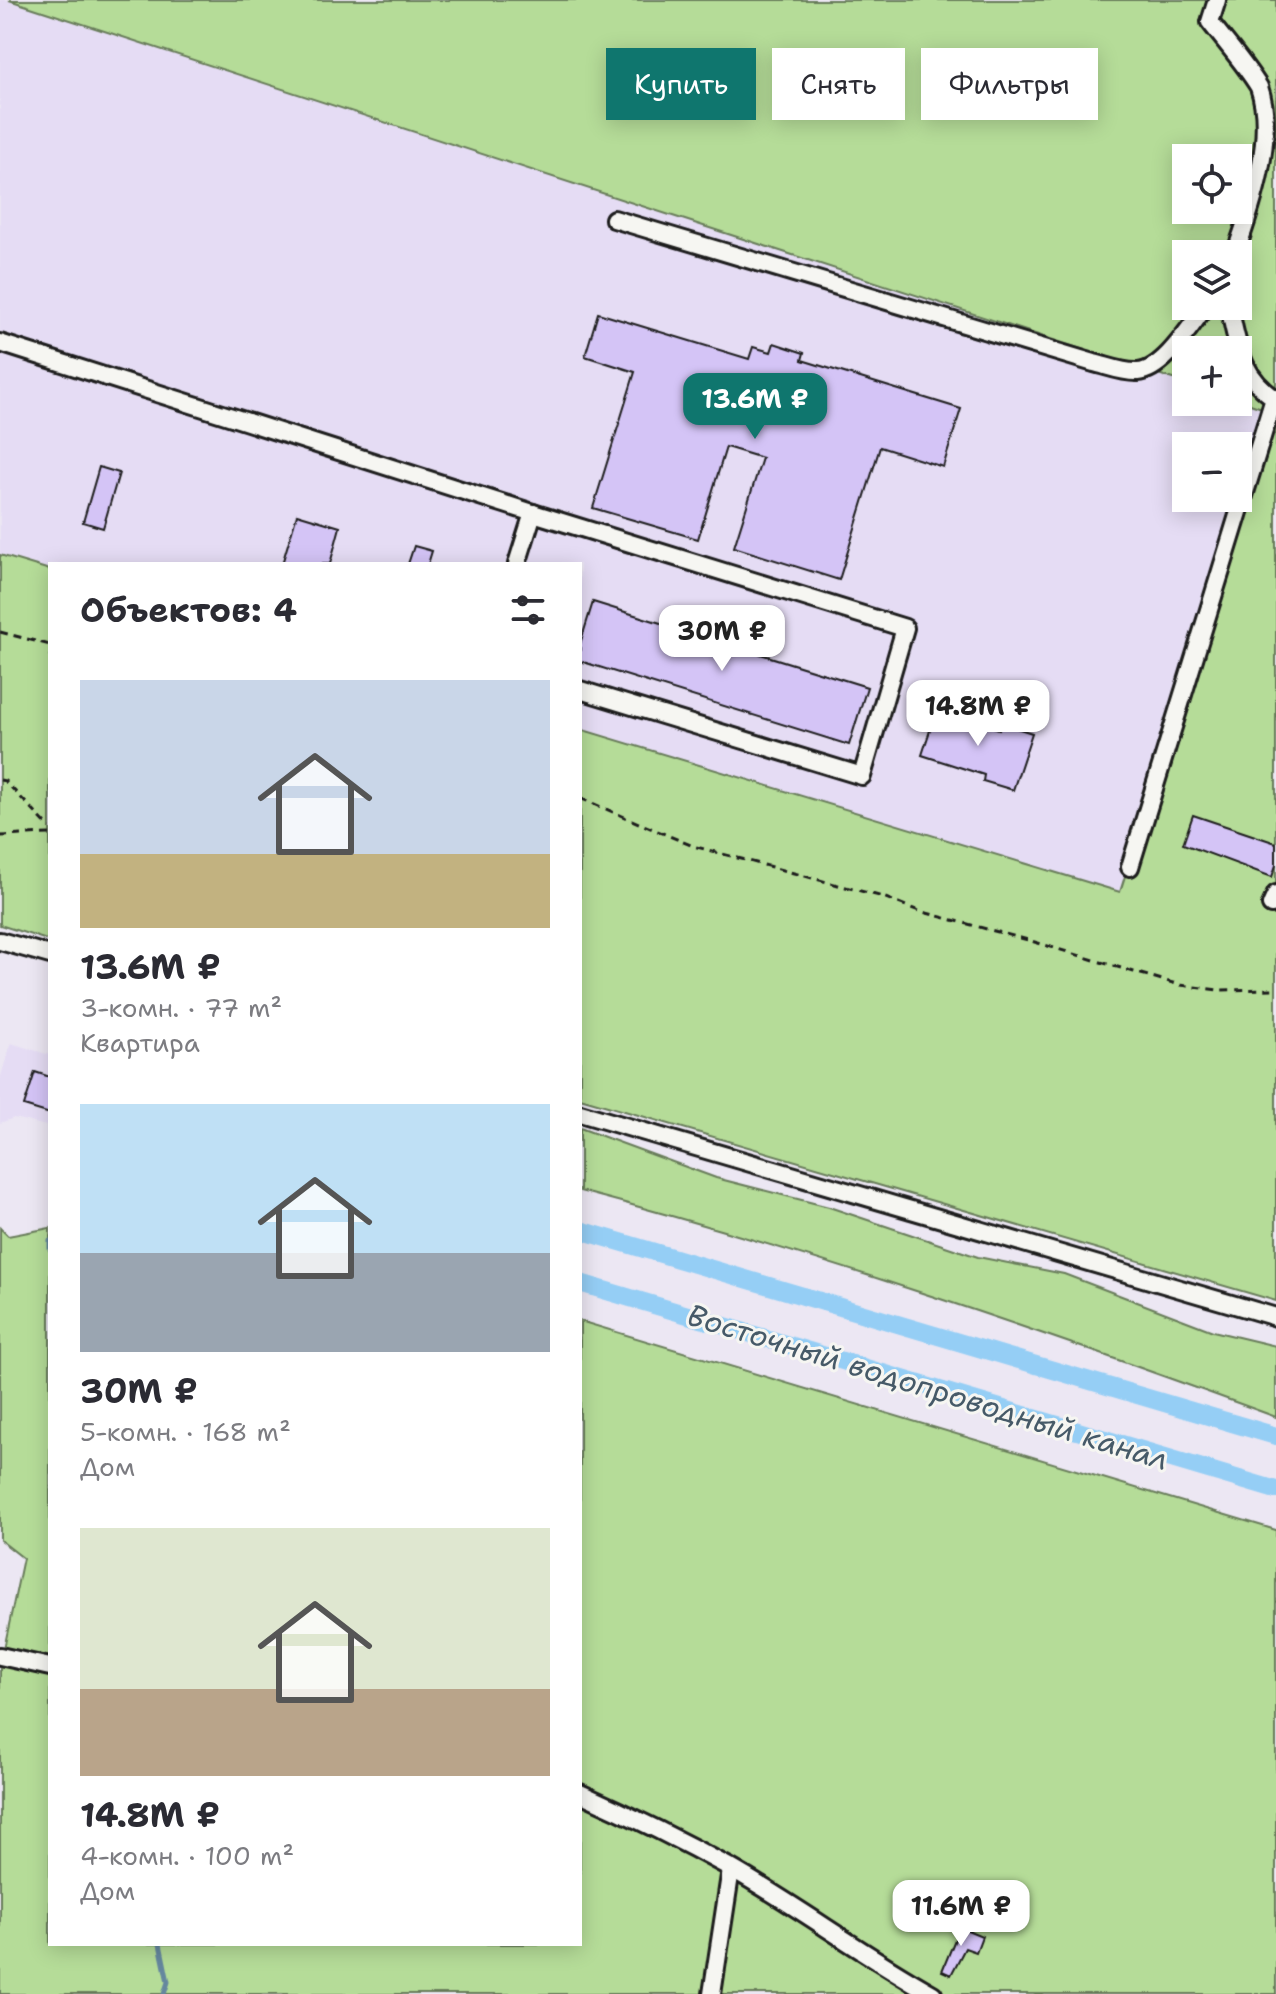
<!DOCTYPE html>
<html lang="ru">
<head>
<meta charset="utf-8">
<style>
  :root { --surface:#fff; --page:#f7f7f7; --text:#2b2b33; --muted:#7c7c81; --accent:#0f766e }
  body { margin:0; font-family:"Shantell Sans",sans-serif; background:var(--page); color:var(--text); height:100vh; display:flex; flex-direction:column; font-size:30px; white-space:nowrap }
  * { box-sizing:border-box; margin:0 }
  p { font-size:26px; color:var(--muted) }
  .icon { flex:none; width:44px; height:44px; fill:none; stroke:currentColor; stroke-width:2; stroke-linecap:round; stroke-linejoin:round }
  .map { position:relative; flex:1; overflow:hidden }
  .panel { position:absolute; left:48px; top:562px; width:534px; height:1384px; display:flex; flex-direction:column; background:var(--surface); border-radius:0px; box-shadow:0 4px 20px #0003 }
  .panel>* { flex:none }
  .top-card { position:absolute; left:606px; top:48px; width:550px; height:72px; display:flex; gap:16px }
  .controls { position:absolute; left:1172px; top:144px; display:grid; gap:16px }
  .controls a { display:grid; place-items:center; width:80px; height:80px; border-radius:0px; background:var(--surface); box-shadow:0 4px 20px #0003; font-size:40px }
  .price { position:absolute; translate:-50% -68px; padding:0 18px; border-radius:16px; background:#fff; color:#222; font-size:26px; line-height:52px; filter:drop-shadow(0 2px 4px #0008) }
  .price::after { content:''; position:absolute; left:50%; top:48px; width:24px; height:18px; margin-left:-12px; background:inherit; clip-path:polygon(0 0,100% 0,50% 100%) }
  .price.on { background:var(--accent); color:#fff }
  ul { padding:0; list-style:none }
  li { display:grid; align-content:center; gap:16px; height:424px; padding:0 32px }
  li span { display:grid; place-items:center; height:248px; border-radius:0px; color:#555 }
  li>.icon { margin-inline-start:auto }
  span .icon { width:144px; height:144px; fill:#fffc; stroke-width:1 }
  li b { font-size:34px }
  h2 { display:flex; justify-content:space-between; align-items:center; height:96px; padding:0 32px; font-size:34px }
  .pill { padding:0 28px; border-radius:0px; background:var(--surface); box-shadow:0 4px 20px #0003; font-size:28px; line-height:72px }
  .pill.on { background:var(--accent); color:#fff }
  .map>svg:first-child { display:block }
  .built { fill:#e5dcf4; fill-rule:evenodd }
  .green { fill:#b5dc98; stroke:#687c5a; stroke-width:2; fill-rule:evenodd }
  .lines { fill:none; stroke-linecap:round; stroke-linejoin:round }
  .stream { stroke:#65879e; stroke-width:5 }
  .canal { stroke:#95cef5; stroke-width:18 }
  .building { fill:#d4c4f6; stroke:#1c1c1c; stroke-width:2 }
  .minor-casing { stroke:#1c1c1c; stroke-width:22 }
  .path { stroke:#1c1c1c; stroke-width:3; stroke-dasharray:8 6; stroke-linecap:butt }
  .minor { stroke:#f6f6f2; stroke-width:16 }
  .labels { text-anchor:middle; dominant-baseline:central; stroke-width:6; stroke-linejoin:round; paint-order:stroke }
  .water-label { font-size:30px; font-style:italic; fill:#465a68; stroke:#f6f6f2 }
</style>
</head>
<body>
<div class="map">
<svg width="1276" height="1994" viewBox="0 0 1276 1994">
  <rect width="100%" height="100%" fill="#ece7f3"/>
  <filter id="ink" filterUnits="userSpaceOnUse"><feTurbulence type="fractalNoise" baseFrequency=".0125" numOctaves="2"/><feDisplacementMap in="SourceGraphic" scale="16" xChannelSelector="R" yChannelSelector="G"/><feConvolveMatrix kernelMatrix="1 2 1 2 8 2 1 2 1" color-interpolation-filters="sRGB"/></filter>
  <g filter="url(#ink)">
    <g class="built">
      <path d="M0,0H9L1186,383V402L1238,400L1271,411L1120,892L580,729V564H50V570L0,555ZM1186,446H1238V498H1186Z"/>
      <polygon points="11,1043 50,1055 50,1127 14,1118 0,1123 0,1079"/>
    </g>
    <g class="green">
      <path d="M9,0H1276V1301L580,1098V729L1120,892L1271,411L1238,400V350H1186V383ZM1186,158H1238V210H1186ZM1186,254H1238V306H1186Z"/>
      <polygon points="0,555 50,570 50,941 0,925"/>
      <path d="M580,1128L716,1178L829,1207L978,1257L1064,1274L1213,1331L1276,1346V1417C1047,1333 816,1253 580,1191Z"/>
      <polygon points="0,1228 8,1236 50,1228 50,1944 580,1944 580,1321 1276,1530 1276,1994 0,1994 0,1668 23,1558 0,1540"/>
    </g>
    <g class="lines">
      <g class="stream">
        <polyline points="50,1241 50,1249"/>
        <polyline points="160,1944 168,1982 164,1994"/>
      </g>
      <g class="canal">
        <polyline points="580,1230 1276,1436"/>
        <polyline points="580,1283 1276,1490"/>
      </g>
    </g>
    <g class="building">
      <polygon points="598,313 749,359 753,347 771,352 774,343 804,353 802,360 961,409 943,467 880,447 839,580 734,547 762,458 726,447 698,539 593,508 635,372 585,356"/>
      <polygon points="99,467 119,473 103,528 83,522"/>
      <polygon points="297,514 340,527 330,564 282,564"/>
      <polygon points="414,546 432,551 428,564 408,564"/>
      <polygon points="593,602 867,687 849,745 580,661 580,644"/>
      <polygon points="937,709 999,729 1001,723 1032,733 1013,790 983,781 984,775 922,755"/>
      <polygon points="1193,815 1276,843 1276,865 1272,877 1183,844"/>
      <polygon points="35,1072 50,1077 50,1114 24,1106"/>
      <polygon points="960,1927 982,1936 976,1952 965,1948 951,1975 942,1971"/>
    </g>
    <g class="lines">
      <g class="minor-casing">
        <g id="minor">
          <path d="M1217,0L1210,22C1226,43 1245,64 1259,87C1276,135 1252,207 1235,254"/>
          <path d="M614,219L1094,363C1107,366 1124,373 1138,372C1164,370 1190,326 1206,306"/>
          <path d="M1229,306C1238,345 1240,376 1276,399"/>
          <polyline points="0,343 533,513 905,628 862,776 580,690"/>
          <polyline points="517,564 533,513"/>
          <polyline points="1130,867 1274,398"/>
          <polyline points="1271,905 1276,894"/>
          <polyline points="0,941 50,955"/>
          <polyline points="580,1113 1276,1317"/>
          <polyline points="0,1656 50,1667"/>
          <path d="M580,1793C631,1816 680,1840 729,1867C799,1907 863,1955 933,1994"/>
          <polyline points="712,1994 731,1869"/>
        </g>
      </g>
      <g class="path">
        <polyline points="0,632 50,645"/>
        <polyline points="0,780 5,781 50,828"/>
        <polyline points="580,798 693,846 883,897 919,911 1028,940 1134,972 1180,985 1218,990 1276,989"/>
        <polyline points="0,836 50,834"/>
      </g>
      <use href="#minor" class="minor"/>
    </g>
  </g>
  <g class="labels">
    <g class="water-label">
      <text transform="translate(928 1387) rotate(17)">Восточный водопроводный канал</text>
    </g>
  </g>
</svg>
<div class="controls">
<a><svg class="icon" aria-label="locate" viewBox="0 0 24 24"><circle cx="12" cy="12" r="6"/><path d="M12 2v4M12 18v4M2 12h4M18 12h4"/></svg></a>
<a><svg class="icon" aria-label="layers" viewBox="0 0 24 24"><path d="M12 4l9 5-9 5-9-5zM3 14l9 5 9-5"/></svg></a>
<a>+</a>
<a>−</a>
</div>
<b class="price on" style="left:755px;top:441px">13.6M ₽</b>
<b class="price" style="left:722px;top:673px">30M ₽</b>
<b class="price" style="left:978px;top:748px">14.8M ₽</b>
<b class="price" style="left:961px;top:1948px">11.6M ₽</b>
<div class="top-card">
<a class="pill on">Купить</a>
<a class="pill">Снять</a>
<a class="pill">Фильтры</a>
</div>
<section class="panel">
<h2>Объектов: 4<svg class="icon" aria-label="filters" viewBox="0 0 24 24"><path d="M4 7h16M4 17h16"/><circle cx="9" cy="7" r="2"/><circle cx="15" cy="17" r="2"/></svg></h2>
<ul>
<li><span style="background:linear-gradient(#c9d6e8 70%,#c2b280 0)"><svg class="icon" aria-label="home" viewBox="0 0 24 24"><path d="M3 11l9-7 9 7M6 9v11h12V9"/></svg></span><div><b>13.6M ₽</b><p>3-комн. · 77 m²</p><p>Квартира</p></div></li>
<li><span style="background:linear-gradient(#bfe0f5 60%,#9aa5b1 0)"><svg class="icon" aria-label="home" viewBox="0 0 24 24"><path d="M3 11l9-7 9 7M6 9v11h12V9"/></svg></span><div><b>30M ₽</b><p>5-комн. · 168 m²</p><p>Дом</p></div></li>
<li><span style="background:linear-gradient(#dfe7d0 65%,#b9a48a 0)"><svg class="icon" aria-label="home" viewBox="0 0 24 24"><path d="M3 11l9-7 9 7M6 9v11h12V9"/></svg></span><div><b>14.8M ₽</b><p>4-комн. · 100 m²</p><p>Дом</p></div></li>
</ul>
</section>
</div>
</body>
</html>
